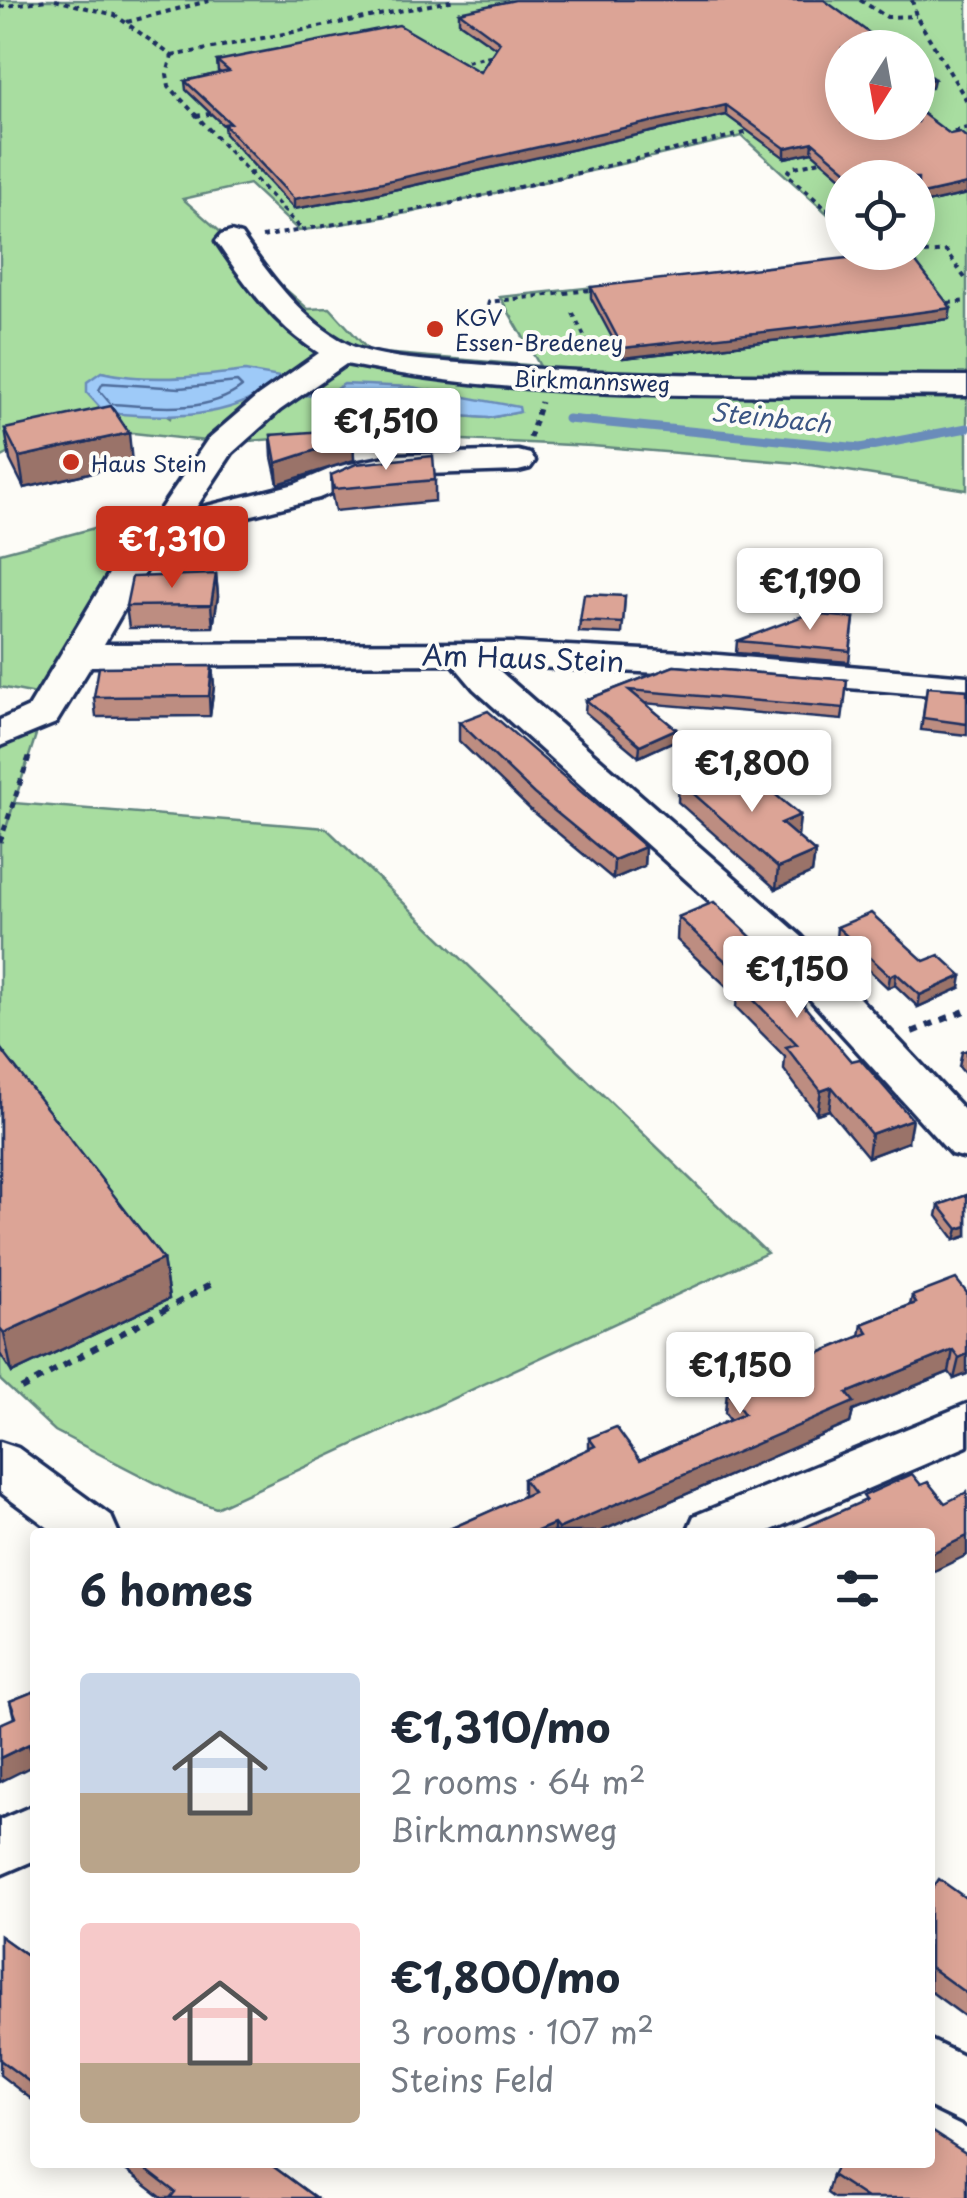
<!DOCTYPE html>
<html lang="en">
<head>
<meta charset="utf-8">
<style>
  :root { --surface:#fff; --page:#f2f2f3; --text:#1f2937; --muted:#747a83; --accent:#c8321e }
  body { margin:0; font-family:"Playpen Sans",sans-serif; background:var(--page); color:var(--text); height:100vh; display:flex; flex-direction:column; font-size:38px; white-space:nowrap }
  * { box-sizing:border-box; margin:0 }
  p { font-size:32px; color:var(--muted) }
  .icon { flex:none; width:55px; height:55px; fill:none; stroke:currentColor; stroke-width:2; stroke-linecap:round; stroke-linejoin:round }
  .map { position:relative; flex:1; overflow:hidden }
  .panel { position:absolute; left:30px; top:1528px; width:905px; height:640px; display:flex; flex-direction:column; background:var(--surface); border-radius:10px; box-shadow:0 5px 25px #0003 }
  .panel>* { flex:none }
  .needle { width:65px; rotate:191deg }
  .controls { position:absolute; left:825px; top:30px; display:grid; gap:20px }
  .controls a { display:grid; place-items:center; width:110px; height:110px; border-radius:50%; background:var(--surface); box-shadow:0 5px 25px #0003; font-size:50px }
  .price { position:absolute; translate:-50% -85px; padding:0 22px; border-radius:10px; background:#fff; color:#222; font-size:32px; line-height:65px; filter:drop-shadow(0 2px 5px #0008) }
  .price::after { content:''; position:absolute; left:50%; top:60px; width:30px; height:22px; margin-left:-15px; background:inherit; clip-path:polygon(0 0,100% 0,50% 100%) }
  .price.active { background:var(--accent); color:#fff }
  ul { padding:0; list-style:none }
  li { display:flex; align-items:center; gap:30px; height:250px; padding:0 50px }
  li span { display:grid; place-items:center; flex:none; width:280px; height:200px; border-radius:10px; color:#555 }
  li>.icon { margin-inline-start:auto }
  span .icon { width:120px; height:120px; fill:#fffc; stroke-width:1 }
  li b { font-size:42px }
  h2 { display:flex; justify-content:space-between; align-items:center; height:120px; padding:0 50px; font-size:42px }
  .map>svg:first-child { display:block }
  .green { fill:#a8dda0; stroke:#62867f; stroke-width:2.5; fill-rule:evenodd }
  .water { fill:#9ecaf8; stroke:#6a8cba; stroke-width:2.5 }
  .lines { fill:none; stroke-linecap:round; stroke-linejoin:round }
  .shore { stroke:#4f6d9c; stroke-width:2.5 }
  .stream { stroke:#6a8cba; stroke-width:9 }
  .minor-casing { stroke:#1b2f5e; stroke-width:7 }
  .path-far2 { stroke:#1b2f5e; stroke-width:4; stroke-dasharray:5 5; stroke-linecap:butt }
  .path-far1 { stroke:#1b2f5e; stroke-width:5; stroke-dasharray:6 6; stroke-linecap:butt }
  .path { stroke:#1b2f5e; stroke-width:6; stroke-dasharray:8 8; stroke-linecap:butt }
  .minor { fill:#fdfcf7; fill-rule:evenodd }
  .wall { fill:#bd8d81; stroke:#1b2f5e; stroke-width:2.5 }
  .shaded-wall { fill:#9a7369; stroke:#1b2f5e; stroke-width:2.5 }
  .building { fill:#dca496; stroke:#1b2f5e; stroke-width:2.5 }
  .poi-dot { fill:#c8321e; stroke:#fdfcf7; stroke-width:4 }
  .labels { text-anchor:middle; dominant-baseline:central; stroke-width:8; stroke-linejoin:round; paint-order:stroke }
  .far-poi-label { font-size:22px; fill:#1b2f5e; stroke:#fdfcf7; text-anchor:start }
  .far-street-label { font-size:22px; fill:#1b2f5e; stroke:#fdfcf7 }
  .far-water-label { font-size:25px; font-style:italic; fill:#3c5684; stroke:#fdfcf7 }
  .street-label { font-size:28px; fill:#1b2f5e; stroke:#fdfcf7 }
</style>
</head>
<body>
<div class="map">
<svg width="967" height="2198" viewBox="0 0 967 2198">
  <rect width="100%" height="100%" fill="#fdfcf7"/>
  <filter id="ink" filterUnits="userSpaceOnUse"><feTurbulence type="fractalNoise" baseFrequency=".01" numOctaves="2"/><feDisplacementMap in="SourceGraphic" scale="20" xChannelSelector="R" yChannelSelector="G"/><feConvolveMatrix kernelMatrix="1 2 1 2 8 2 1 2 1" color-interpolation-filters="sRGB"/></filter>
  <g filter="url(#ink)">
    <g class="green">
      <path d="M0,0H967V490L798,463L592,446L336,434L224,443L133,433L40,437L0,458ZM842,48H918V122H842ZM742,136L842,227V178H918V252L866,253L870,258L500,297L540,366L370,352L330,308L308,309L183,199L249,184L299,231L413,212ZM101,372L127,378H180L170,418ZM411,387L519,412L489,418L460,416L450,431L418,428Z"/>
      <polygon points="106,525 136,557 52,697 0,687 0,553"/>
      <polygon points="42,716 7,825 14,803 326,828 767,1253 216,1508 177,1494 55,1431 0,1380 0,735"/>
    </g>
    <g class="water">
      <path d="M245,371L280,377C238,423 161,417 105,413L87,393V382L101,372C149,383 196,377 245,371Z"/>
      <path d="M344,384L412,387L519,407L520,412L489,418L460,416L450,431C403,426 372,441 334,405L333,391Z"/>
    </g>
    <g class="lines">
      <g class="shore">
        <polygon points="351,395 410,397 448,404 451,410 444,420 379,419 346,402"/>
        <path d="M110,403L99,390L103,383L180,388L237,382L242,387C208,414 154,407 113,404"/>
      </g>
      <g class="stream">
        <polyline points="299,391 333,395"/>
        <polyline points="568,419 860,448 967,428"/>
      </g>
      <g class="minor-casing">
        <g id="minor">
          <path d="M231,232L241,235C269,275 302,320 346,343C378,360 437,361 473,364C637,379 803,374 967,376V396C761,393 548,405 346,364L280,410L232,453L195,509L295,484L335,467L396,455L518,451L530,454L535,461L530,468L518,471L396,475L356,482L319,498L178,534L151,562L104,644L511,643L682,652L967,676V698L682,674L493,665L801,936L967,1113V1158L951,1154L771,956L474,689L453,664L91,666L56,723L0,746V720L29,707L119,557L153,520L208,439L258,396L319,353C275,326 244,283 216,241L221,235Z"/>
          <polygon points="967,1404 967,1446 767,1532 687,1532 694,1516"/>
          <polygon points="0,1442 18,1448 111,1516 118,1532 54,1532 0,1492"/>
          <polygon points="35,1805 35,1860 0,1875 0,1820"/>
          <polygon points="930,2040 967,2058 967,2125 930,2107"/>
        </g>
      </g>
      <g class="path-far2">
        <polyline points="55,0 115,15 172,56 167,74 169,86 303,231"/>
        <polyline points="860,0 887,17 916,16"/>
        <polyline points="912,0 916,16 967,101"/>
        <polyline points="0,7 46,0"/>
        <polyline points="127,22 212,0"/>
        <polyline points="172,56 455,0"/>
        <polyline points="457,63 499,54"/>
        <polyline points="196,116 215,113"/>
        <polyline points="944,134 967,128"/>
        <polyline points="829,159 791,168 787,174 842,223"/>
        <polyline points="248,174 266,170"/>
        <polyline points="826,209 842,206"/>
        <polyline points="262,237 448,204 753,131"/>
        <polyline points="904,255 946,251 967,281"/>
        <polyline points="938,304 967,301"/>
        <polyline points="488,306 489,302 598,289"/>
        <polyline points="573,313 588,344"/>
        <polyline points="546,349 618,341"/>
      </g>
      <g class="path-far1">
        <polyline points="530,438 541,402"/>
        <polyline points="0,842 30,754"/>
      </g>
      <g class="path">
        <polyline points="912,1032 967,1010"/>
        <polyline points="21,1389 217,1281"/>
      </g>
      <use href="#minor" class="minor"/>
    </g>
    <g class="wall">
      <polygon points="459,12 842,122 950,134 967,138 967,194 918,205 918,178 842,178 812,152 785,158 726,115 366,196 294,209 225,134 224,126 186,90 185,81 221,73 218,71 217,61 480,72 496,48 459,22"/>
      <polygon points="591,287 949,319 824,335 623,358 591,298"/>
      <polygon points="5,429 132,463 24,488 10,460"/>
      <polygon points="271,435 353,438 354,460 278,484 272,457"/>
      <polygon points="331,475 435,480 435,501 335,511 332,496"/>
      <polygon points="216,574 218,596 213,627 129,628 126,606"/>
      <polygon points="625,596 622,634 579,632 580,621"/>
      <polygon points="854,618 849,662 736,653 737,641"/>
      <polygon points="212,666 214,686 210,716 96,717 94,697"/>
      <polygon points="674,666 847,680 842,720 644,703 676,729 676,740 639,757 585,712 586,700"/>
      <polygon points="927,687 967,690 967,735 921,730"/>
      <polygon points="459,722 645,847 644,866 613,879 534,813 459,741"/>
      <polygon points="679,781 738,790 800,815 798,835 796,836 815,852 812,873 776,889 678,802"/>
      <polygon points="678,917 782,966 781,973 805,997 804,1006 908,1142 868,1157 829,1110 817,1114 784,1070 785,1057 736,1007 737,996 677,940"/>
      <polygon points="837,927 924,961 960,988 918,1007 895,985 888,988 836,939"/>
      <polygon points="0,1050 163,1259 169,1299 12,1373 0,1354"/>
      <polygon points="967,1050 967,1076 959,1067 962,1052"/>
      <polygon points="967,1195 967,1236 955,1240 937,1216 939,1205"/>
      <polygon points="967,1293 967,1374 954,1379 949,1372 853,1411 850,1423 599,1532 443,1532 523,1497 523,1479 589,1449 589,1438 640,1460 730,1420 725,1413 727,1391 860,1336 862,1324 910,1305 912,1296"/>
      <polygon points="35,1691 35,1768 14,1718 10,1701"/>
      <polygon points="930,1892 967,1899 967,2018 930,1991"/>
      <polygon points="0,1936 35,1961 35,2102 0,2075"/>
      <polygon points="115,2162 267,2162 316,2198 162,2198"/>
      <polygon points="832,2175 967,2198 834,2198 827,2193"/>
    </g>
    <g class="shaded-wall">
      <polygon points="934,79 932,88 918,90 918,81"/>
      <polygon points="726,105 726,115 366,196 294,209 294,199"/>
      <polygon points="813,142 812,152 785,158 785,148"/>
      <polygon points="967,184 967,194 918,205 918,195"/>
      <polygon points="951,308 949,319 824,335 623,358 623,348"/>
      <polygon points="129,433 132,463 24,488 19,457"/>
      <polygon points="353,438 354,460 278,484 276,463"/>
      <polygon points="216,574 218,596 213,627 211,605"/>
      <polygon points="212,666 214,686 210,716 209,696"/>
      <polygon points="676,729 676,740 639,757 640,745"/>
      <polygon points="800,815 798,835 779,844 781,823"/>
      <polygon points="645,847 644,866 613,879 614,860"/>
      <polygon points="815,852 812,873 776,889 778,868"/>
      <polygon points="896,973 895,985 888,988 890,976"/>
      <polygon points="962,976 960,988 918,1007 920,995"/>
      <polygon points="832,1087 829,1110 817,1114 821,1091"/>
      <polygon points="912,1119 908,1142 868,1157 871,1134"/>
      <polygon points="967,1226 967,1236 955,1240 958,1229"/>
      <polygon points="163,1259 169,1299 12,1373 4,1333"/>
      <polygon points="953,1350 949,1372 853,1411 850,1423 599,1532 558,1532 558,1529 847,1393"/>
      <polygon points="967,1354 967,1374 954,1379 959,1358"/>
      <polygon points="554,1524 554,1532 535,1532"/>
      <polygon points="967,1536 967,1555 930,1573 930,1554"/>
      <polygon points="29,1744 34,1765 0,1782 0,1758"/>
    </g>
    <g class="building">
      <polygon points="515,0 824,0 890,48 842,48 842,122 918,122 918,110 950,134 960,132 967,138 967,184 918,195 918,178 855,178 813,142 785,148 726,105 365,186 294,199 224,124 230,123 185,81 229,71 217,61 399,25 480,72 500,42 459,12"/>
      <polygon points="918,67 934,79 918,81"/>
      <polygon points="900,252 908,252 951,308 825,325 623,348 591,287"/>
      <polygon points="111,406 129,433 19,457 5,429"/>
      <polygon points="351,429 353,438 276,463 271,435"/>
      <polygon points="433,456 435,480 334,489 331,475 356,464"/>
      <polygon points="216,574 211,605 126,606 132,577"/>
      <polygon points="584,594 625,596 623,623 580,621"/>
      <polygon points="808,614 854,618 850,651 737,641"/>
      <polygon points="212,666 209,696 94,697 99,667"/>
      <polygon points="674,666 847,680 844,708 629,690 676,729 640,745 586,700"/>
      <polygon points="927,687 967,690 967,724 923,718"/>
      <polygon points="488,711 645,847 614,860 534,794 459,722"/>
      <polygon points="712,768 738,790 759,781 800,815 781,823 815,852 778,868 679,781"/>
      <polygon points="714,902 782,966 776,968 805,997 799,1000 851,1061 860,1059 912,1119 871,1134 832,1087 821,1091 786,1047 797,1044 738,984 747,981 678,917"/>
      <polygon points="871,913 924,961 939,955 962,976 920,995 896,973 890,976 837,927"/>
      <polygon points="1,1049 163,1259 4,1333 0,1328 0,1050"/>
      <polygon points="967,1195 967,1226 958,1229 939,1205"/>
      <polygon points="956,1279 967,1293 967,1354 959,1358 953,1350 847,1393 854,1402 558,1529 554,1524 535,1532 443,1532 533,1492 523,1479 595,1446 589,1438 616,1427 640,1460 744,1414 727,1391 868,1333 862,1324 916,1303 912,1296"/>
      <polygon points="912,1474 921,1485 928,1482 945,1503 967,1492 967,1536 930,1554 930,1532 794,1532 866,1500 863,1496"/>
      <polygon points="35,1691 35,1752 32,1753 29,1744 0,1758 0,1724 16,1717 10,1701"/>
      <polygon points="939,1879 967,1899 967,1994 930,1967 930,1892"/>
      <polygon points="0,1936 35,1961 35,2086 0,2060"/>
      <polygon points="930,2130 967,2154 967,2198 867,2198 832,2175 839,2162 930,2162"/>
      <polygon points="136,2162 267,2162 316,2198 170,2198 175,2192"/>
    </g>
  </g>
  <g class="poi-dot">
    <circle cx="435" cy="329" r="10"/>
    <circle cx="71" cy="462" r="10"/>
  </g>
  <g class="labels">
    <g class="far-poi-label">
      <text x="455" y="316">KGV<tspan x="455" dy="25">Essen-Bredeney</tspan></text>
      <text x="91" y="462">Haus Stein</text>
    </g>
    <g class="far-street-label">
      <text transform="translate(592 380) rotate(2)">Birkmannsweg</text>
    </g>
    <g class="far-water-label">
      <text transform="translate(771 417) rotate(6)">Steinbach</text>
    </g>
    <g class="street-label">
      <text transform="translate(523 657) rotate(2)">Am Haus Stein</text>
    </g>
  </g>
</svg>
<div class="controls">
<a><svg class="needle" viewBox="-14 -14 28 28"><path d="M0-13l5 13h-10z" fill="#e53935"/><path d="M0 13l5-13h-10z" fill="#747a83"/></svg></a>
<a><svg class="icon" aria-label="locate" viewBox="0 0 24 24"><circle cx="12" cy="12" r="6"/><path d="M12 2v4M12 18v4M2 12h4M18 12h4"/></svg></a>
</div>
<b class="price" style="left:386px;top:473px">€1,510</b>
<b class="price active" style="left:172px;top:591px">€1,310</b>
<b class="price" style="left:810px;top:633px">€1,190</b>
<b class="price" style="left:752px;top:815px">€1,800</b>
<b class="price" style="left:797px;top:1021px">€1,150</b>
<b class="price" style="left:740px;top:1417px">€1,150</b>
<section class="panel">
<h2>6 homes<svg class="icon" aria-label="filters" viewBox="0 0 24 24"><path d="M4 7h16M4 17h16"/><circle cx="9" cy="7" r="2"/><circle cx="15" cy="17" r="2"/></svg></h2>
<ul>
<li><span style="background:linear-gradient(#c9d6e8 60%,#b9a48a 0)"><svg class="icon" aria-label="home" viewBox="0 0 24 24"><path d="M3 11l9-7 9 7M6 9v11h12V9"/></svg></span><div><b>€1,310/mo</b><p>2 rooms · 64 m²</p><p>Birkmannsweg</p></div></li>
<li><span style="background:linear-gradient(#f6c9c9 70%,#b9a48a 0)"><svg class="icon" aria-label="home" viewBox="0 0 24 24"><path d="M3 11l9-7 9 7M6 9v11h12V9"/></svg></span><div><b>€1,800/mo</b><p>3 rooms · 107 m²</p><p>Steins Feld</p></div></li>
</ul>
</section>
</div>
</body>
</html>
